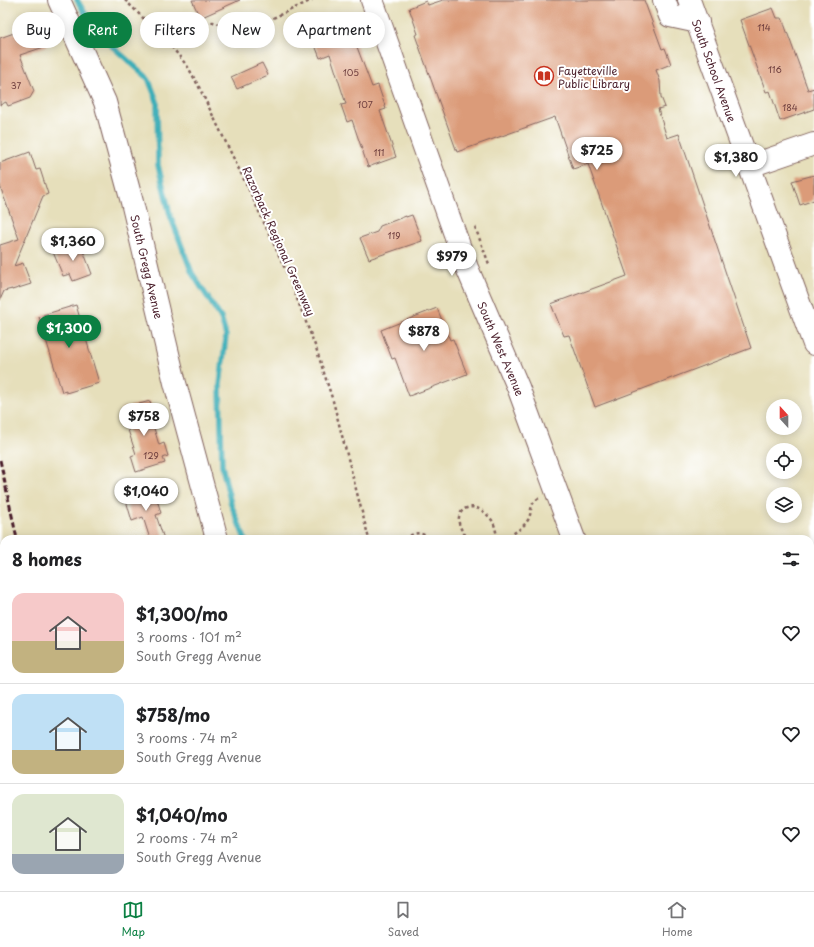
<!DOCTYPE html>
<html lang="en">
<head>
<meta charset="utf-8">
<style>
  :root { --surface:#fff; --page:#f6f6f6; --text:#202124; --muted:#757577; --line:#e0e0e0; --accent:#0b8043 }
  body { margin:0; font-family:"Playpen Sans",sans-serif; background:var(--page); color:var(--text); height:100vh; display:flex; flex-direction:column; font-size:15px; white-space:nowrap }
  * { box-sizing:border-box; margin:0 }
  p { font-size:13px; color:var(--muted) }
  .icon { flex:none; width:22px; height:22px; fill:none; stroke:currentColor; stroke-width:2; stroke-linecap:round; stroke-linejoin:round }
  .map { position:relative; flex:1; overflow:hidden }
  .details { position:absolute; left:0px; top:535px; width:814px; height:356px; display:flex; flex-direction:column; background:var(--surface); border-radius:12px 12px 0 0; box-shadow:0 2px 10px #0003 }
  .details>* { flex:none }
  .guide { position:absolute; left:12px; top:12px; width:400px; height:36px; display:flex; gap:8px }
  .needle { width:26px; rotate:339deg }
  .fabs { position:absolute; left:766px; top:399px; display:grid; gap:8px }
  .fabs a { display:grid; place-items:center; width:36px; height:36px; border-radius:50%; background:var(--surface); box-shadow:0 2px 10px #0003; font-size:20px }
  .price { position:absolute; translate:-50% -34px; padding:0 9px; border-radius:14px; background:#fff; color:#222; font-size:13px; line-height:26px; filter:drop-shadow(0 1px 2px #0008) }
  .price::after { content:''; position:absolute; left:50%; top:24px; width:12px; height:9px; margin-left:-6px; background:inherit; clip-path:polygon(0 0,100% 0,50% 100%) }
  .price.current { background:var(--accent); color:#fff }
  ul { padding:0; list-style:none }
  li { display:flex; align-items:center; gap:12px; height:100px; padding:0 12px }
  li+li { border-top:1px solid var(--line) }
  li span { display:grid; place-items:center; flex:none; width:112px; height:80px; border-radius:12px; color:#555 }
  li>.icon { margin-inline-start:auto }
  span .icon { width:48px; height:48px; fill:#fffc; stroke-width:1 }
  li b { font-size:17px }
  h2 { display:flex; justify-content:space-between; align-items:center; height:48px; padding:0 12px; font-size:17px }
  .pill { padding:0 14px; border-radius:18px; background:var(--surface); box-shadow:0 2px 10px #0003; font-size:14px; line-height:36px }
  .pill.current { background:var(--accent); color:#fff }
  .dock { display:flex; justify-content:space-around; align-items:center; height:56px; border-top:1px solid var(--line); background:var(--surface); font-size:11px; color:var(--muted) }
  .dock a { display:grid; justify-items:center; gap:2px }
  .dock .current { color:var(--accent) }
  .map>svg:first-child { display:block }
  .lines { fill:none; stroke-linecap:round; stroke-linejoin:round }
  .stream { stroke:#3daeb8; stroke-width:5.5 }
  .building { fill:#db9b79 }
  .minor-casing { stroke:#81625d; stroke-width:24 }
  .path { stroke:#81625d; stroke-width:2.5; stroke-dasharray:3 3; stroke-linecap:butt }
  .minor { stroke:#fff; stroke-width:22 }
  .rail { stroke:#4a1f2b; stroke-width:3; stroke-dasharray:6 3; stroke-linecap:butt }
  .labels { text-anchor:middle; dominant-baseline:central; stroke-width:4; stroke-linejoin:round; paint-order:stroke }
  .number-label { font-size:9px; fill:#6e3e3e }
  .poi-label { font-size:11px; fill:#4a1f2b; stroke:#fff; text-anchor:start }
  .street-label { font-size:11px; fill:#4a1f2b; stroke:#fff }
</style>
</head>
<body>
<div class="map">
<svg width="814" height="891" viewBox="0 0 814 891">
  <rect width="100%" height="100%" fill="#fff"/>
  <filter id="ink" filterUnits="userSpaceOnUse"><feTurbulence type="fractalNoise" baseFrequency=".025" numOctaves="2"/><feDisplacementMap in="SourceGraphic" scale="8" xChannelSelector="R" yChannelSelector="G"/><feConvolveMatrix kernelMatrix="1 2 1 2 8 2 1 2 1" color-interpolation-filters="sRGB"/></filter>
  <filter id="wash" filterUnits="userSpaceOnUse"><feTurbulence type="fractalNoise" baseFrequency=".012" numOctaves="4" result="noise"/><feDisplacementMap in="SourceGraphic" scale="16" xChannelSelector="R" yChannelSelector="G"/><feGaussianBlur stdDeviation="0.9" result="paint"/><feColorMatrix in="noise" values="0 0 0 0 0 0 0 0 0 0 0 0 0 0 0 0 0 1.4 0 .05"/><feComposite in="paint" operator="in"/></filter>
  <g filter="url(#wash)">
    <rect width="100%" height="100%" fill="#e6dfbb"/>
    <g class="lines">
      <g class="stream">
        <polyline points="77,0 97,33 148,78 157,101 158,165 170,215 192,273 221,318 226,336 220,385 222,466 231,504 245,539"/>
        <polyline points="374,887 376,891"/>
      </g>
    </g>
    <g id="blocks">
      <g class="building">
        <polygon points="192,0 240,0 200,18"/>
        <polygon points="443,0 644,0 662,49 665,48 671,64 656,70 660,81 661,97 665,107 658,109 667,138 679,134 751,348 595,407 569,335 564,336 551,304 627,276 588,164 573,169 555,117 457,152 415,35 418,34 409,8 426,1 428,5"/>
        <polygon points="773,8 777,18 782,18 808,90 814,88 814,109 780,121 770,91 766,92 740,20"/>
        <polygon points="343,18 349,32 351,31 372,87 378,85 386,109 380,111 396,157 368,167 352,120 347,122 341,105 346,104 330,54 320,58 309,30 329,22 330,24"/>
        <polygon points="39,24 47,46 20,55 34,91 30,98 11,105 8,106 6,102 0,105 0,38"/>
        <polygon points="262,63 268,75 237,89 231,77"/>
        <polygon points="30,152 36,170 40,169 48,194 43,196 14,266 23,263 31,284 12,290 12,289 4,291 0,300 0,245 19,239 0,186 0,163"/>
        <polygon points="814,175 814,200 800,205 792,181"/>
        <polygon points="412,215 422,241 369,259 360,238 377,232 380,226 406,216 406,217"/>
        <polygon points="75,244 76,247 81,245 92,274 73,281 70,274 63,276 53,252"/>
        <polygon points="76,305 99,383 66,393 66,391 62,392 39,317 43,316 43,315"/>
        <polygon points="437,308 450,340 453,339 467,374 409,396 395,358 392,359 381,330"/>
        <polygon points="150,401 154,417 151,418 159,445 164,443 168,456 163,458 165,463 136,472 131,456 136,454 121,409"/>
        <polygon points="148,490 151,498 156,496 161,513 156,515 164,539 150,539 143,517 132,521 125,497"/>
      </g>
    </g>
  </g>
  <g filter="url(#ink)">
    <use href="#blocks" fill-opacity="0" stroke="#81625d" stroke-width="1"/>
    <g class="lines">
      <g class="minor-casing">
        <g id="minor">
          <path id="s1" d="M59,0L105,102L132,202L175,383L217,539"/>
          <path id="s2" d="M372,0L467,268L518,387L574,539"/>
          <polyline points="664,0 670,16 698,22"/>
          <path id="s3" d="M689,0L814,344"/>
          <polyline points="750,166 814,144"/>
          <polyline points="810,665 814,664"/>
          <polyline points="810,786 814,798"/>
          <polyline points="0,879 4,891"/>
          <polyline points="239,887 241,891"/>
          <polyline points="700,887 701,891"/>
        </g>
      </g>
      <g class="path">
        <polyline points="125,0 171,46 188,67 199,87 250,192 287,273 316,348 333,401 369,539"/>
        <polyline points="171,46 195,30 199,25 205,23 213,22 240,31 247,30 312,0"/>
        <polyline points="475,227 489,264"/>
        <path d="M405,539C414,532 421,531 430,539"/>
        <path d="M470,539C444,519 468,491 491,519C496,525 495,533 499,539"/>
        <path d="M503,539C513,534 522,529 528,520C533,511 528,505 539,498"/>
        <polyline points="525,887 528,891"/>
      </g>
      <use href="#minor" class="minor"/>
      <g class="rail">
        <polyline points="0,460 17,539"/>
        <polyline points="59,887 59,891"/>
      </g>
    </g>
  </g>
  <defs>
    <g id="library-ring" transform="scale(1)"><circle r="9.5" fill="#fff" stroke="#c8321e" stroke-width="1.5"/><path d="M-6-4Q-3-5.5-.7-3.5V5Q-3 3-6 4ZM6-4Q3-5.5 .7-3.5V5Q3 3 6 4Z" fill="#c8321e"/></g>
  </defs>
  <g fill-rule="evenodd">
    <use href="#library-ring" x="544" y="76"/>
  </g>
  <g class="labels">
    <g class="number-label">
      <text x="764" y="27">114</text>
      <text x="775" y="69">116</text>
      <text x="351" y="72">105</text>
      <text x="16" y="85">37</text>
      <text x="365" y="104">107</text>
      <text x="790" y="107">184</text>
      <text x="379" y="152">111</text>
      <text x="394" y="235">119</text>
      <text x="151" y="455">129</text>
    </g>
    <g class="poi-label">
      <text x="558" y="70">Fayetteville<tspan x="558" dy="13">Public Library</tspan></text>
    </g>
    <g class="street-label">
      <text stroke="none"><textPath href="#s3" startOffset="75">South School Avenue</textPath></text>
      <text transform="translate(279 241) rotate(66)">Razorback Regional Greenway</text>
      <text stroke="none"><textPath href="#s1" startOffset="282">South Gregg Avenue</textPath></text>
      <text stroke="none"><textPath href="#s2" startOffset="372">South West Avenue</textPath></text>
    </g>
  </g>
</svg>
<div class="fabs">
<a><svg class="needle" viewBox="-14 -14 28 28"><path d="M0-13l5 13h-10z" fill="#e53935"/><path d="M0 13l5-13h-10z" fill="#757577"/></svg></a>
<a><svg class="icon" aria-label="locate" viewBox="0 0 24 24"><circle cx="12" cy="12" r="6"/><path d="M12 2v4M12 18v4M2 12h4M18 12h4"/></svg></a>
<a><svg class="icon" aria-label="layers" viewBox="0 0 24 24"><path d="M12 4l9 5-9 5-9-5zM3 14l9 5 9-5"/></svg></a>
</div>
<b class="price" style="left:597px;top:171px">$725</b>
<b class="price" style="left:736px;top:178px">$1,380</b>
<b class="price" style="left:73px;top:262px">$1,360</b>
<b class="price" style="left:452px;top:277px">$979</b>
<b class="price current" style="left:69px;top:349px">$1,300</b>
<b class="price" style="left:424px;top:352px">$878</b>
<b class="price" style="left:144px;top:437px">$758</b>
<b class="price" style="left:146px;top:512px">$1,040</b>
<div class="guide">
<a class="pill">Buy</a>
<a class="pill current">Rent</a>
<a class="pill">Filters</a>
<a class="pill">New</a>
<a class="pill">Apartment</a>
</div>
<section class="details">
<h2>8 homes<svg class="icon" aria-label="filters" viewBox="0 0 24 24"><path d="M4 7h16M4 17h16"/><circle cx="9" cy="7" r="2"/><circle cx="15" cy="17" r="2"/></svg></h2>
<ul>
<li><span style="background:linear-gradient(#f6c9c9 60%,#c2b280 0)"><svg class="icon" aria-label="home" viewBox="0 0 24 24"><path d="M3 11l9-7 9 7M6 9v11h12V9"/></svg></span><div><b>$1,300/mo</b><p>3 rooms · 101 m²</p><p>South Gregg Avenue</p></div><svg class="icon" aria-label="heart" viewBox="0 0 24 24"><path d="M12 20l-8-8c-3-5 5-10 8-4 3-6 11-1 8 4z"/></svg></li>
<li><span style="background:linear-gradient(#bfe0f5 70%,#c2b280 0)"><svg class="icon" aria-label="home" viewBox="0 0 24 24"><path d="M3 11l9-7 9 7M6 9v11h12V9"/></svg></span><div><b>$758/mo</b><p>3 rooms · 74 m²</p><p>South Gregg Avenue</p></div><svg class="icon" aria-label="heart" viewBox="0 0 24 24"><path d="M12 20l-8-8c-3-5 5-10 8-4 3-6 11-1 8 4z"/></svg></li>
<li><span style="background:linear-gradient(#dfe7d0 75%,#9aa5b1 0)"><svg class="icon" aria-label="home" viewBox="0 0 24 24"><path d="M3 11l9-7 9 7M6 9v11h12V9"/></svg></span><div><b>$1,040/mo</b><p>2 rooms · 74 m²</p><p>South Gregg Avenue</p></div><svg class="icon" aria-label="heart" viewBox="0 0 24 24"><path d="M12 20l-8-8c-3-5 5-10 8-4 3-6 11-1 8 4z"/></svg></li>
</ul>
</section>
</div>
<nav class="dock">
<a class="current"><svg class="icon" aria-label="map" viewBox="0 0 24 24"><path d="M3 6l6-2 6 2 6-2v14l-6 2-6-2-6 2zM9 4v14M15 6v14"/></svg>Map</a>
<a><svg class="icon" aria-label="saved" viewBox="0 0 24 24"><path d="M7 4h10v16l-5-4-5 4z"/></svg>Saved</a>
<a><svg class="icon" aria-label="home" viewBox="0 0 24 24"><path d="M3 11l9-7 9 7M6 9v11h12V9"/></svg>Home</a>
</nav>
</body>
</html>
